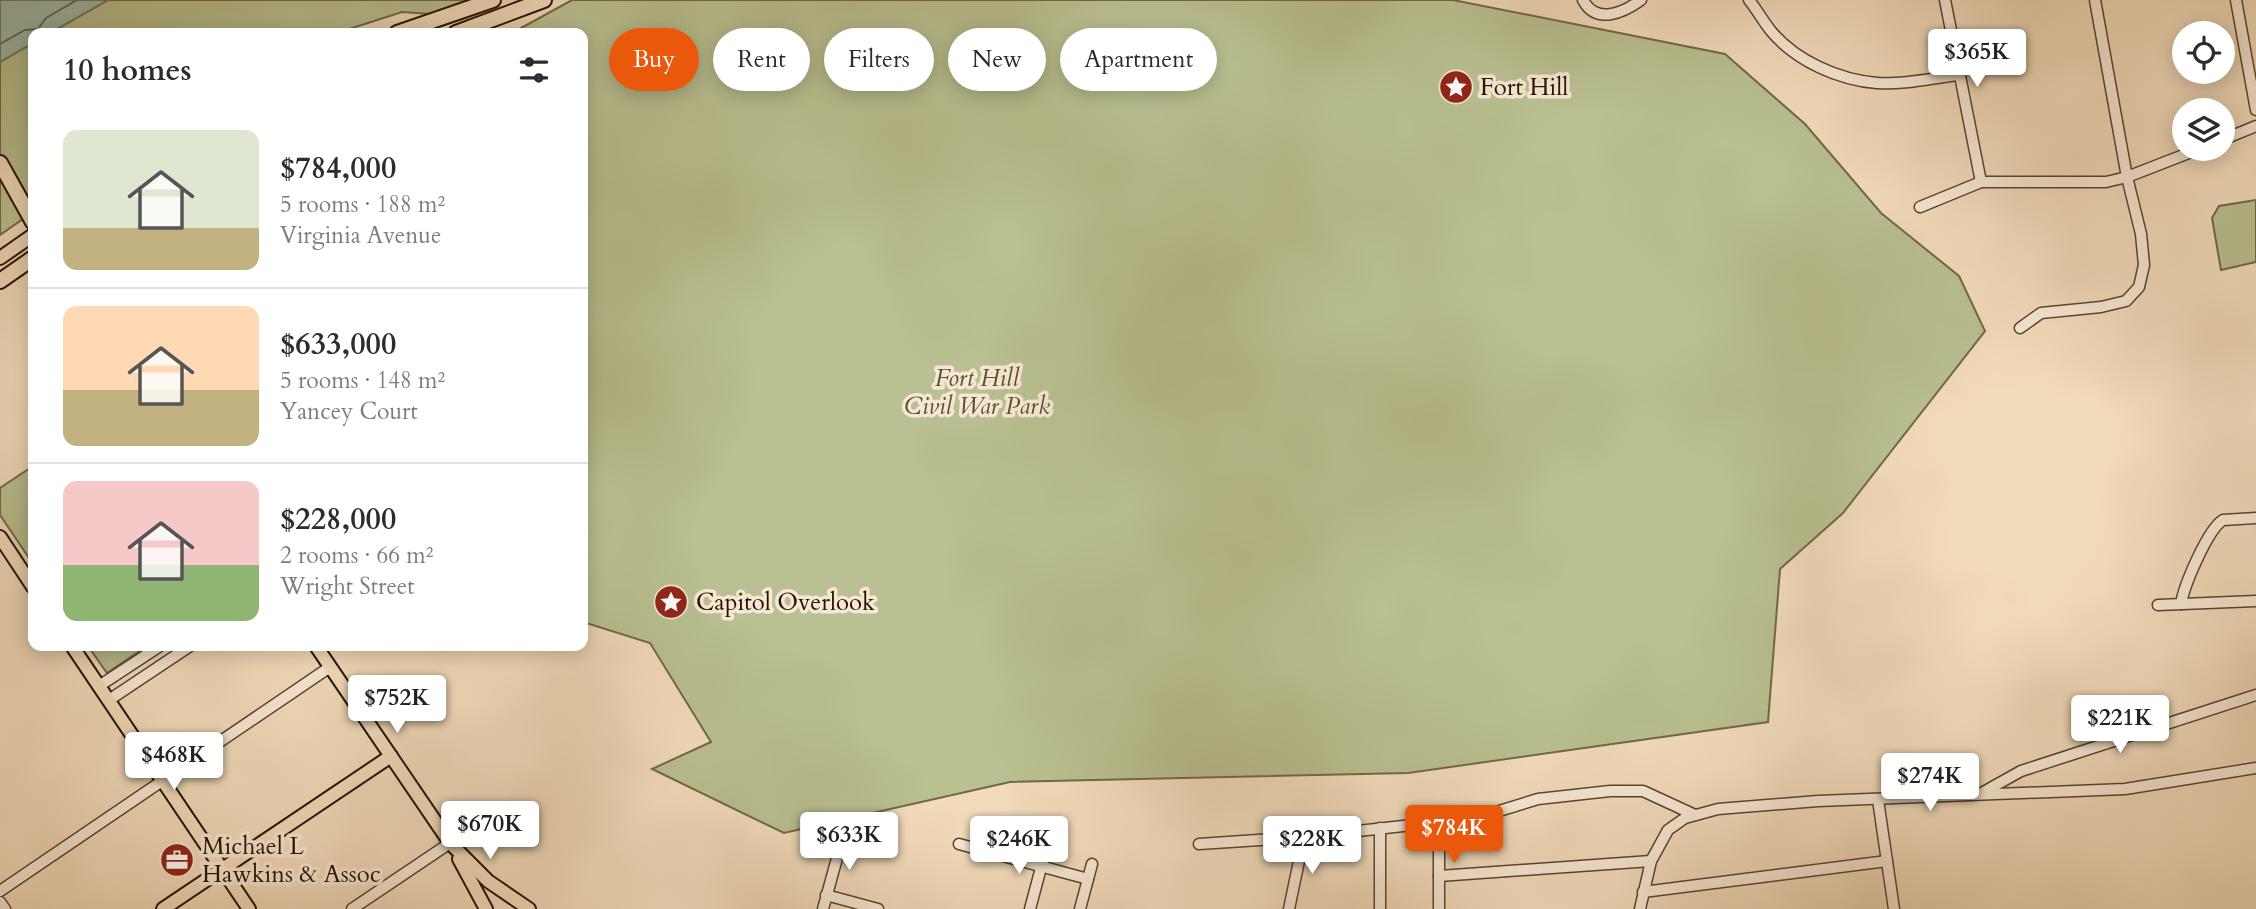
<!DOCTYPE html>
<html lang="en">
<head>
<meta charset="utf-8">
<style>
  :root { --surface:#fff; --page:#f7f7f7; --text:#2b2b33; --muted:#7c7c81; --line:#e1e1e2; --accent:#ea580c }
  body { margin:0; font-family:Cardo,serif; background:var(--page); color:var(--text); height:100vh; display:flex; flex-direction:column; font-size:26px; white-space:nowrap }
  * { box-sizing:border-box; margin:0 }
  p { font-size:23px; color:var(--muted) }
  .icon { flex:none; width:38px; height:38px; fill:none; stroke:currentColor; stroke-width:2; stroke-linecap:round; stroke-linejoin:round }
  .map { position:relative; flex:1; overflow:hidden }
  .side { position:absolute; left:28px; top:28px; width:560px; height:623px; display:flex; flex-direction:column; background:var(--surface); border-radius:14px; box-shadow:0 4px 18px #0003 }
  .side>* { flex:none }
  .guide { position:absolute; left:609px; top:28px; width:665px; height:63px; display:flex; gap:14px }
  .controls { position:absolute; left:2172px; top:21px; display:grid; gap:14px }
  .controls a { display:grid; place-items:center; width:63px; height:63px; border-radius:50%; background:var(--surface); box-shadow:0 4px 18px #0003; font-size:35px }
  .price { position:absolute; translate:-50% -60px; padding:0 16px; border-radius:7px; background:#fff; color:#222; font-size:23px; line-height:46px; filter:drop-shadow(0 2px 4px #0008) }
  .price::after { content:''; position:absolute; left:50%; top:42px; width:21px; height:16px; margin-left:-10px; background:inherit; clip-path:polygon(0 0,100% 0,50% 100%) }
  .price.on { background:var(--accent); color:#fff }
  ul { padding:0; list-style:none }
  li { display:flex; align-items:center; gap:21px; height:175px; padding:0 35px }
  li+li { border-top:2px solid var(--line) }
  li span { display:grid; place-items:center; flex:none; width:196px; height:140px; border-radius:14px; color:#555 }
  li>.icon { margin-inline-start:auto }
  span .icon { width:84px; height:84px; fill:#fffc; stroke-width:1 }
  li b { font-size:30px }
  h2 { display:flex; justify-content:space-between; align-items:center; height:84px; padding:0 35px; font-size:30px }
  .tag { padding:0 24px; border-radius:32px; background:var(--surface); box-shadow:0 4px 18px #0003; font-size:24px; line-height:63px }
  .tag.on { background:var(--accent); color:#fff }
  .map>svg:first-child { display:block }
  .green { fill:#b9c091; stroke:#706949; stroke-width:2 }
  .water { fill:#9cbcab; stroke:#6d7867; stroke-width:2 }
  .lines { fill:none; stroke-linecap:round; stroke-linejoin:round }
  .shore { stroke:#616756; stroke-width:2 }
  .minor-casing { stroke:#594430; stroke-width:13 }
  .major-casing { stroke:#261201; stroke-width:16 }
  .highway-casing { stroke:#261201; stroke-width:18 }
  .minor { stroke:#f7e8d3; stroke-width:10 }
  .major { stroke:#f2dbbb; stroke-width:12 }
  .highway { stroke:#f2dbbb; stroke-width:14 }
  .labels { text-anchor:middle; dominant-baseline:central; stroke-width:7; stroke-linejoin:round; paint-order:stroke }
  .poi-label { font-size:24px; fill:#261201; stroke:#f7e8d3; text-anchor:start }
  .park-label { font-size:24px; font-style:italic; fill:#594f33; stroke:#f7e8d3 }
</style>
</head>
<body>
<div class="map">
<svg width="2256" height="909" viewBox="0 0 2256 909">
  <rect width="100%" height="100%" fill="#f2dbbb"/>
  <filter id="stains"><feTurbulence type="fractalNoise" baseFrequency=".00286" numOctaves="4"/><feColorMatrix values="0 0 0 0 .2 0 0 0 0 .09 0 0 0 0 .02 0 0 0 .5 -.17"/></filter>
  <radialGradient id="worn" r=".72"><stop offset=".6" stop-color="#630" stop-opacity="0"/><stop offset="1" stop-color="#630" stop-opacity=".3"/></radialGradient>
  <g class="green">
    <polygon points="108,0 473,0 431,14 402,12 337,33 50,33"/>
    <polygon points="572,0 1453,0 1725,54 1805,124 1881,213 1959,276 1985,331 1843,513 1780,569 1768,722 1408,773 1010,782 784,833 652,769 711,742 650,643 583,622 583,33 512,33"/>
    <polygon points="33,43 33,212 0,235 0,62"/>
    <polygon points="2256,200 2256,262 2221,270 2212,218 2219,206"/>
    <polygon points="33,466 33,564 0,515 0,488"/>
    <polygon points="88,646 147,646 107,673"/>
  </g>
  <polygon class="water" points="0,0 108,0 50,33 33,33 33,43 0,62"/>
  <g class="lines">
    <polyline class="shore" points="0,44 25,30 38,29 46,18 77,0"/>
    <g class="minor-casing">
      <g id="minor">
        <path d="M1583,0C1596,25 1623,13 1641,0"/>
        <path d="M1749,0C1757,10 1763,21 1771,31C1796,61 1839,80 1877,83C1903,85 1932,78 1958,75"/>
        <polyline points="1945,0 1981,182"/>
        <polyline points="2236,0 2256,110"/>
        <polyline points="2222,140 2256,126"/>
        <polyline points="1920,207 1981,182 2106,182 2127,177 2199,149"/>
        <polyline points="2020,328 2041,313 2101,307 2126,301 2139,287 2144,265 2141,234 2127,177 2095,0"/>
        <path d="M2181,604C2184,585 2208,529 2223,520L2256,518"/>
        <polyline points="2158,605 2256,601"/>
        <polyline points="99,686 160,646"/>
        <polyline points="109,700 190,646"/>
        <polyline points="1980,794 2021,771 2256,695"/>
        <polyline points="1878,800 1894,909"/>
        <polyline points="1439,822 1439,909"/>
        <polyline points="959,844 1088,879"/>
        <polyline points="1199,844 1304,837 1439,822 1486,815 1538,799 1610,791 1643,791 1695,815"/>
        <polyline points="1439,876 1651,861"/>
        <polyline points="0,891 330,667"/>
        <polyline points="1643,892 1887,861"/>
        <polyline points="826,895 878,909"/>
        <polyline points="0,902 5,909"/>
        <polyline points="352,909 450,843"/>
        <polyline points="823,909 842,840"/>
        <polyline points="1030,909 1050,834"/>
        <polyline points="1080,909 1092,864"/>
        <polyline points="1289,909 1304,837"/>
        <polyline points="1380,909 1380,828"/>
        <polyline points="1640,909 1651,861 1668,830 1685,818 1718,809 1818,801 2125,789 2256,768"/>
      </g>
    </g>
    <g class="major-casing">
      <g id="major">
        <polyline points="0,258 33,235"/>
        <polyline points="0,537 33,587"/>
        <polyline points="72,646 249,909"/>
        <polyline points="316,646 450,843 488,881 529,909"/>
        <polyline points="459,859 486,909"/>
        <polyline points="163,909 391,756"/>
      </g>
    </g>
    <g class="highway-casing">
      <g id="highway">
        <polyline points="397,33 493,0"/>
        <polyline points="456,33 544,0"/>
        <polyline points="0,163 33,222"/>
        <polyline points="0,281 33,258"/>
      </g>
    </g>
    <use href="#minor" class="minor"/>
    <use href="#major" class="major"/>
    <use href="#highway" class="highway"/>
  </g>
  <defs>
    <g id="sight-disc" transform="scale(1.75)"><circle r="9.5" fill="#8f2418" stroke="#f7e8d3"/><path d="M0-6L1.8-2.2L6-1.7L2.9 1.2L3.7 5.4L0 3.3L-3.7 5.4L-2.9 1.2L-6-1.7L-1.8-2.2Z" fill="#fff"/></g>
    <g id="office-disc" transform="scale(1.75)"><circle r="9.5" fill="#8f2418" stroke="#f7e8d3"/><path d="M-6-3h4V-5.5h4V-3h4V5H-6ZM-1-4.5V-3h2v-1.5ZM-6 0V1H6V0Z" fill="#fff"/></g>
  </defs>
  <g fill-rule="evenodd">
    <use href="#sight-disc" x="1456" y="87"/>
    <use href="#sight-disc" x="671" y="602"/>
    <use href="#office-disc" x="177" y="860"/>
  </g>
  <g class="labels">
    <g class="poi-label">
      <text x="1480" y="87">Fort Hill</text>
      <text x="696" y="602">Capitol Overlook</text>
      <text x="202" y="846">Michael L<tspan x="202" dy="28">Hawkins &amp; Assoc</tspan></text>
    </g>
    <g class="park-label">
      <text x="977" y="378">Fort Hill<tspan x="977" dy="28">Civil War Park</tspan></text>
    </g>
  </g>
  <rect width="100%" height="100%" filter="url(#stains)"/>
  <rect width="100%" height="100%" fill="url(#worn)"/>
</svg>
<div class="controls">
<a><svg class="icon" aria-label="locate" viewBox="0 0 24 24"><circle cx="12" cy="12" r="6"/><path d="M12 2v4M12 18v4M2 12h4M18 12h4"/></svg></a>
<a><svg class="icon" aria-label="layers" viewBox="0 0 24 24"><path d="M12 4l9 5-9 5-9-5zM3 14l9 5 9-5"/></svg></a>
</div>
<b class="price" style="left:1977px;top:89px">$365K</b>
<b class="price" style="left:397px;top:735px">$752K</b>
<b class="price" style="left:2120px;top:755px">$221K</b>
<b class="price" style="left:174px;top:792px">$468K</b>
<b class="price" style="left:1930px;top:813px">$274K</b>
<b class="price" style="left:490px;top:861px">$670K</b>
<b class="price on" style="left:1454px;top:865px">$784K</b>
<b class="price" style="left:849px;top:872px">$633K</b>
<b class="price" style="left:1019px;top:876px">$246K</b>
<b class="price" style="left:1312px;top:876px">$228K</b>
<div class="guide">
<a class="tag on">Buy</a>
<a class="tag">Rent</a>
<a class="tag">Filters</a>
<a class="tag">New</a>
<a class="tag">Apartment</a>
</div>
<section class="side">
<h2>10 homes<svg class="icon" aria-label="filters" viewBox="0 0 24 24"><path d="M4 7h16M4 17h16"/><circle cx="9" cy="7" r="2"/><circle cx="15" cy="17" r="2"/></svg></h2>
<ul>
<li><span style="background:linear-gradient(#dfe7d0 70%,#c2b280 0)"><svg class="icon" aria-label="home" viewBox="0 0 24 24"><path d="M3 11l9-7 9 7M6 9v11h12V9"/></svg></span><div><b>$784,000</b><p>5 rooms · 188 m²</p><p>Virginia Avenue</p></div></li>
<li><span style="background:linear-gradient(#ffd9b3 60%,#c2b280 0)"><svg class="icon" aria-label="home" viewBox="0 0 24 24"><path d="M3 11l9-7 9 7M6 9v11h12V9"/></svg></span><div><b>$633,000</b><p>5 rooms · 148 m²</p><p>Yancey Court</p></div></li>
<li><span style="background:linear-gradient(#f6c9c9 60%,#8fb573 0)"><svg class="icon" aria-label="home" viewBox="0 0 24 24"><path d="M3 11l9-7 9 7M6 9v11h12V9"/></svg></span><div><b>$228,000</b><p>2 rooms · 66 m²</p><p>Wright Street</p></div></li>
</ul>
</section>
</div>
</body>
</html>
